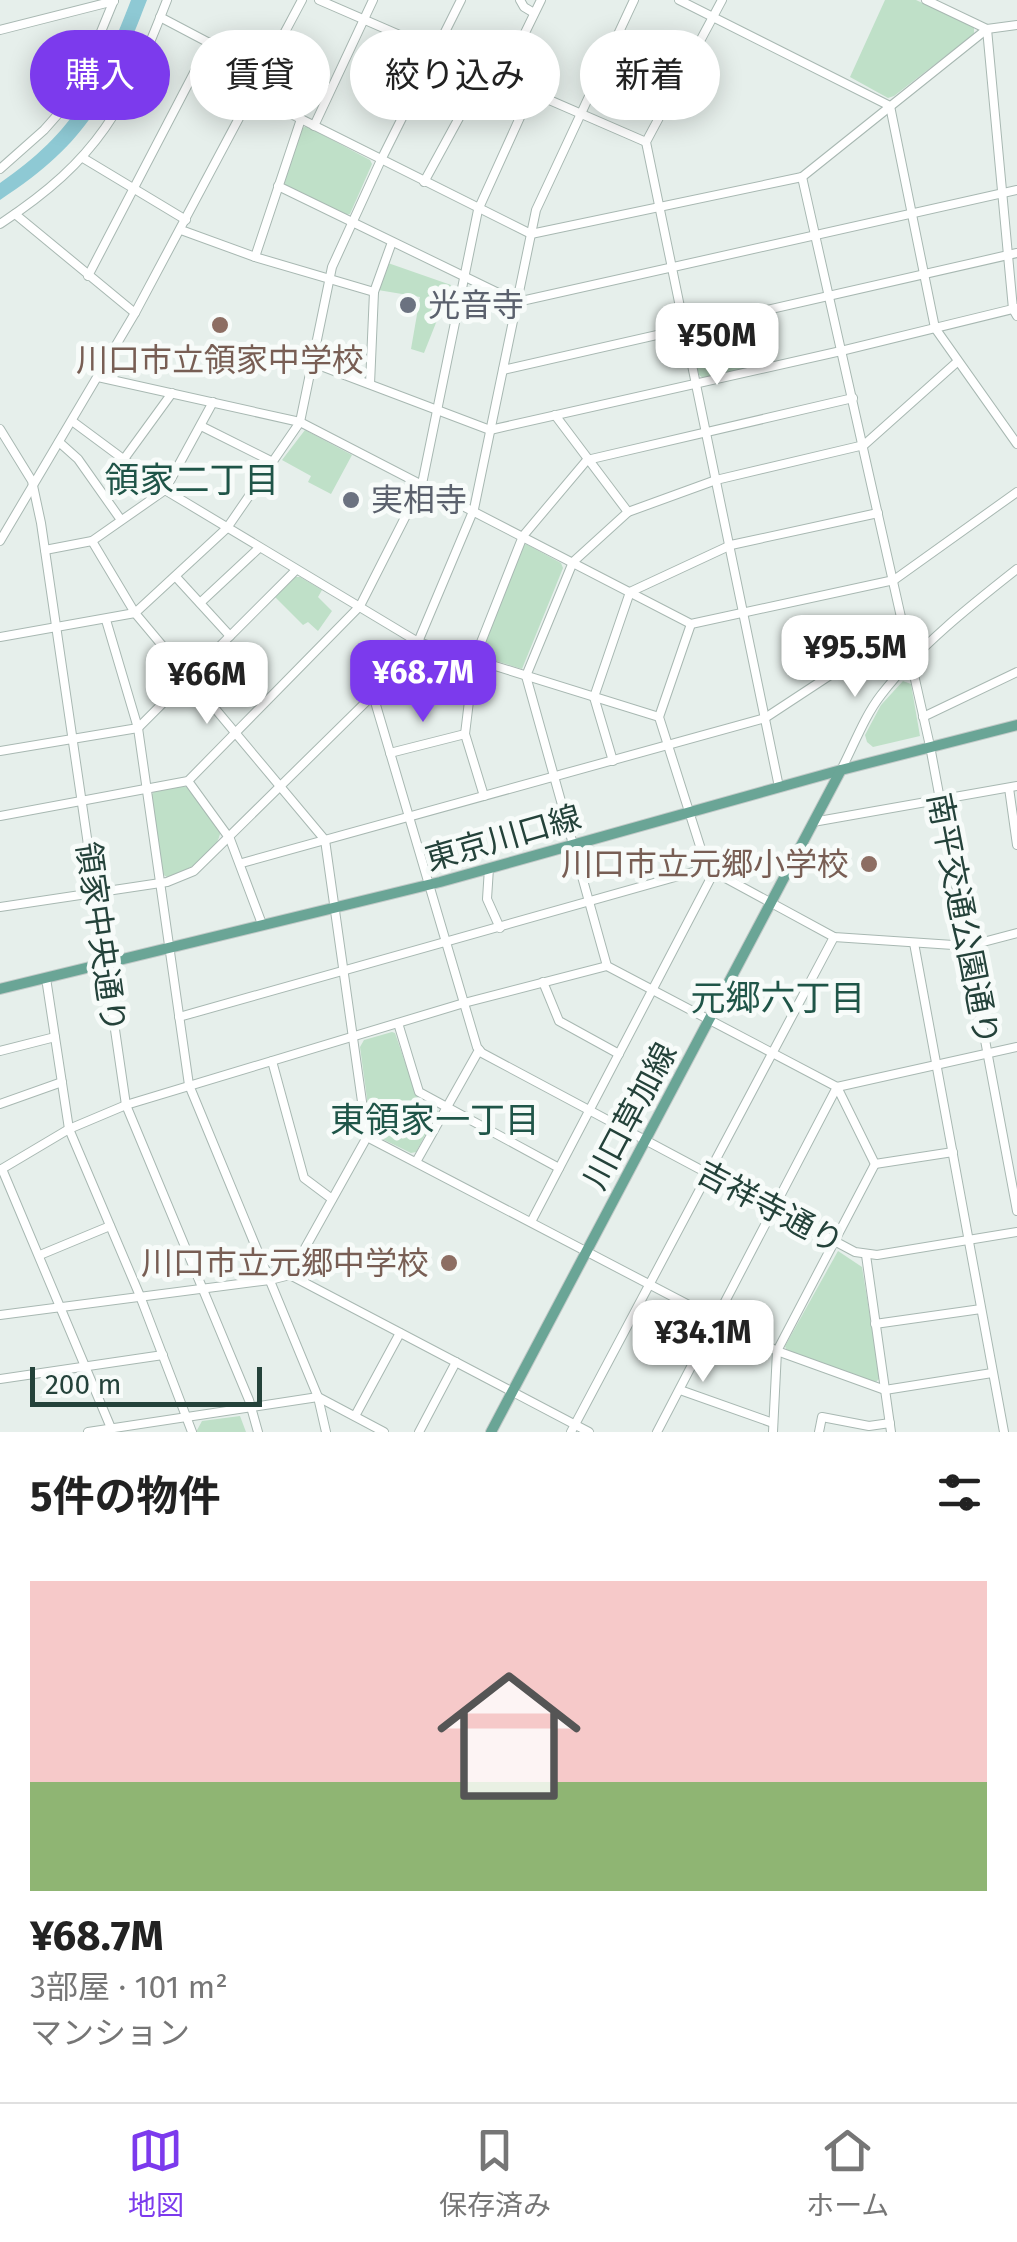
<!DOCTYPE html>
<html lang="ja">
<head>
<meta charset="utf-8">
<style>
  :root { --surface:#fff; --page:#f6f6f6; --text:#222; --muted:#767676; --line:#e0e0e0; --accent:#7c3aed }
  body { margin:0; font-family:"Fira Sans","Noto Sans JP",sans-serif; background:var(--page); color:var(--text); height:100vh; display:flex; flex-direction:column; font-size:38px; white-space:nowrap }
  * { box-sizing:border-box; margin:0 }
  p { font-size:32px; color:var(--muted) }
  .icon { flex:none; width:55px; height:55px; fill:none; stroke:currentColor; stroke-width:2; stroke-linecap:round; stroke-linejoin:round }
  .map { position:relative; height:1432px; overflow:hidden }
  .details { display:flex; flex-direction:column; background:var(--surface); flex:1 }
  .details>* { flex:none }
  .guide { position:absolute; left:30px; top:30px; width:958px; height:90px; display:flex; gap:20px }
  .scale { position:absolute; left:30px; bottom:25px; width:232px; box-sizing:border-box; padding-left:10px; border:5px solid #24423a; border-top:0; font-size:28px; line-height:35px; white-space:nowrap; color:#24423a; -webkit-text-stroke:8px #f7fbf9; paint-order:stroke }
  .price { position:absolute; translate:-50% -85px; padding:0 22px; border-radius:20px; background:#fff; color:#222; font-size:32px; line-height:65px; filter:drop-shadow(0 2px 5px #0008) }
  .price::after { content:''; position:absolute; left:50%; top:60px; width:30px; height:22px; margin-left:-15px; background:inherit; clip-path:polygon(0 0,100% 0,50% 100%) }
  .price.selected { background:var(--accent); color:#fff }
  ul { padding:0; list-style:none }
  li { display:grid; align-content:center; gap:20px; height:530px; padding:0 30px }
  li span { display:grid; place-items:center; height:310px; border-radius:0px; color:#555 }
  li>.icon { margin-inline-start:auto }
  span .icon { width:180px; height:180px; fill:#fffc; stroke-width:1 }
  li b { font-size:42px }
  h2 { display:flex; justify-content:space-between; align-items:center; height:120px; padding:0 30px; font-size:42px }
  .pill { padding:0 35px; border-radius:45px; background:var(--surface); box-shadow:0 5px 25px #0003; font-size:35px; line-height:90px }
  .pill.selected { background:var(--accent); color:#fff }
  .dock { display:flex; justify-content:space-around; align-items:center; height:140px; border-top:2px solid var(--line); background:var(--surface); font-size:28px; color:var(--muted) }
  .dock a { display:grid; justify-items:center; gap:5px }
  .dock .selected { color:var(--accent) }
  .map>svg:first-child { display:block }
  .green { fill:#bfe0c8 }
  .water { fill:#8ec9d4 }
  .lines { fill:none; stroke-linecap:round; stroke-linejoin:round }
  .minor-casing { stroke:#a8b8b2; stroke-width:10 }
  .major-casing { stroke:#c2cac8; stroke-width:12 }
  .minor { stroke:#fff; stroke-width:8 }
  .major { stroke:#6aa596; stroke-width:10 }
  .worship-dot { fill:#6b7280; stroke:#f7fbf9; stroke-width:4 }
  .education-dot { fill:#8d6e63; stroke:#f7fbf9; stroke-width:4 }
  .labels { text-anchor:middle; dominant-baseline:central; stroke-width:10; stroke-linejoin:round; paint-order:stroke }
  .worship-label { font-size:32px; fill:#5b616d; stroke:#f7fbf9; text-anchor:start }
  .education-label { font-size:32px; fill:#785e54; stroke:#f7fbf9; text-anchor:end }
  .street-label { font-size:32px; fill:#24423a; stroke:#f7fbf9 }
  .neighbourhood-label { font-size:35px; fill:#1f5548; stroke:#f7fbf9 }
</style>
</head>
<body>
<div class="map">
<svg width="1017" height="1432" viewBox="0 0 1017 1432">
  <rect width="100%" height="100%" fill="#e6efeb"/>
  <g class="green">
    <polygon points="885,0 916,0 974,27 974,34 894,96 888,98 850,77"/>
    <polygon points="306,126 370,160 372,164 350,214 346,215 286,187 283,181 301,129"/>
    <polygon points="388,263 451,285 424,353 411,349 420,297 378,290"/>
    <polygon points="750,317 754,320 761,365 703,378 699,375 691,335 695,330"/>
    <polygon points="305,430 352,455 331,494 308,482 311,476 282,460"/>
    <polygon points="526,544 561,563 563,568 522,669 483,657 481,652 523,545"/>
    <polygon points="294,577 300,577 322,590 318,597 332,611 318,631 308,622 303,625 275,597"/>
    <polygon points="903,681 911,684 920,736 873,747 867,742 865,735 881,705"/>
    <path d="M183,786L189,788L221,829C218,854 191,870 167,877L162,874L151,796L154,791Z"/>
    <polygon points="392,1032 395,1033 417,1097 438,1111 416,1152 411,1153 374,1135 371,1128 360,1047 364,1040"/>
    <polygon points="838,1251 862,1267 880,1378 876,1382 787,1352 785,1346"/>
    <polygon points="240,1416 246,1432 196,1432 202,1421"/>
  </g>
  <path class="water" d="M131,0H147C110,96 89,142 0,200V183C74,133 100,81 131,0Z"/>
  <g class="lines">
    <g class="minor-casing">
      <g id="minor">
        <polyline points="319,0 646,142"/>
        <polyline points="520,0 524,7 534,13"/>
        <polyline points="679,0 890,106 935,328 1017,444"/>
        <polyline points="722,0 646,142 779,787"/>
        <polyline points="926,0 987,29 1013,309 1017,316"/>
        <polyline points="160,17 253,66 250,88 253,95 531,234 802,177 987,29 1017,25"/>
        <polyline points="0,30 114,1"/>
        <polyline points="253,66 275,45"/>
        <polyline points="502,80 541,0"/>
        <polyline points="314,126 373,0"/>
        <polyline points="83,158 186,220"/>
        <polyline points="0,169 44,130 75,95 114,0"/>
        <polyline points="802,177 930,746 1017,1211"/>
        <polyline points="424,182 484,72"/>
        <polyline points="278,186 517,302 1017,190"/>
        <polyline points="15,214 135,313"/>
        <path d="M0,224C99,159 125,108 167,0"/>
        <polyline points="181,230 255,257 374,292"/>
        <polyline points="255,257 301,119"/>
        <polyline points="88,276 210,42"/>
        <polyline points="957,362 864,445 716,480 628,512 573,562 526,676 607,966 837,1087 1017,1047"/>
        <polyline points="313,363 490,430 841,351 1017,308"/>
        <polyline points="503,370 1017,253"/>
        <polyline points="98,377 300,422 691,624 894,580 1017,492"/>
        <polyline points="370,384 374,292 392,242"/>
        <polyline points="555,415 628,512"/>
        <polyline points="72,421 165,490 418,642 659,717"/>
        <polyline points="201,426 273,462"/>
        <polyline points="0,429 32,481 41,523 126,1105 249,1400 258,1432"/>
        <polyline points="59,442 78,459 121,520"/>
        <polyline points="124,459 172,393"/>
        <polyline points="0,541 135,313 302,0"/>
        <polyline points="92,541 135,613 325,840 367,1137 290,1275"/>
        <polyline points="45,550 92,541 165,490 213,402"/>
        <polyline points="176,577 230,636"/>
        <polyline points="200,603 259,548"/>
        <polyline points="106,620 138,728 189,1085 318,1397 326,1432"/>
        <polyline points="691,624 659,717 707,868 834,937 968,946 1017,933"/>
        <polyline points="0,637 135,613 227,528 300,422 332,267 381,160 461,0"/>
        <polyline points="373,695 477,1047 482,1053 855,1252 877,1255 1017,1232"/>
        <polyline points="923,717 1017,672"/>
        <polyline points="0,751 138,728 296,570"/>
        <polyline points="390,753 465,734"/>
        <polyline points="613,761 594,697 630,592 731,545 878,513"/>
        <path d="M841,770C854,745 864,717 881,695C918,647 970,606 1017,569"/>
        <polyline points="188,781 230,839 262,924"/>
        <polyline points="1009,788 1017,845"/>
        <polyline points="484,796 465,734 474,660 523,536 587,460 853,398"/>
        <polyline points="0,816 188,781 360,606 422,484 478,210 531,93"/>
        <polyline points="813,822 1017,786"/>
        <polyline points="242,863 765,718 905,626"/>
        <polyline points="489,868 487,899 500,928"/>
        <polyline points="0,907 167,882 194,871 373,695 418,642 474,509 536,210 634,0"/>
        <polyline points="914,943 1004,1432"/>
        <polyline points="46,978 69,1129 140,1296 192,1432"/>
        <polyline points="543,982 559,1021 619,1054"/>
        <polyline points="179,1017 707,868"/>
        <polyline points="398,1023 419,1092 559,1168"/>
        <polyline points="0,1051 55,1037"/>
        <polyline points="272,1061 304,1178 332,1199"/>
        <polyline points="837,1087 875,1164 953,1152"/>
        <polyline points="0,1104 62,1082"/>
        <polyline points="367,1137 777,1351 885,1390 992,1373"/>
        <polyline points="416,1162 479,1050"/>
        <polyline points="2,1169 111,1428"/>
        <polyline points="0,1170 69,1129 126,1105 464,1003 607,966"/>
        <polyline points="531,1222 714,872"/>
        <polyline points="40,1255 110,1226"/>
        <polyline points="866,1255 891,1432"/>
        <polyline points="0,1315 270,1280 290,1275 589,1432"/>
        <polyline points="875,1324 981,1309"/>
        <polyline points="0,1379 163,1355"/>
        <polyline points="680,1390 773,1423"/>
        <polyline points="355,1416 400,1333"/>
        <polyline points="88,1432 318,1397 384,1432"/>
        <polyline points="419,1432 456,1362"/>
        <polyline points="571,1432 834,937"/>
        <polyline points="657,1432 837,1087"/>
        <polyline points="773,1432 777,1351 875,1164"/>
        <polyline points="819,1432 822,1417 869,1426 890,1423"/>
      </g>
    </g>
    <g class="major-casing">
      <g id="major">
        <polyline points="0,989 440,882 841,770 1017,725"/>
        <polyline points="491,1432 841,770"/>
      </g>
    </g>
    <use href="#minor" class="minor"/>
    <use href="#major" class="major"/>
  </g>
  <g class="worship-dot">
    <circle cx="408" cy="305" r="10"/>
    <circle cx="351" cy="500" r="10"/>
  </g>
  <g class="education-dot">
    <circle cx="220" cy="325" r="10"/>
    <circle cx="869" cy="864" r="10"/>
    <circle cx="449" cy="1263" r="10"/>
  </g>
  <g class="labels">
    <g class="worship-label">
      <text x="428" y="305">光音寺</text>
      <text x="371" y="500">実相寺</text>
    </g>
    <g class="education-label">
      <text x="220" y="360" text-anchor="middle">川口市立領家中学校</text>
      <text x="849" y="864">川口市立元郷小学校</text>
      <text x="429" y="1263">川口市立元郷中学校</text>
    </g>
    <g class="street-label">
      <text transform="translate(503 838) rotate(-16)">東京川口線</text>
      <text transform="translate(963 919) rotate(79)">南平交通公園通り</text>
      <text transform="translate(101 937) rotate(82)">領家中央通り</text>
      <text transform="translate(630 1116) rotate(-62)">川口草加線</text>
      <text transform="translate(770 1207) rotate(28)">吉祥寺通り</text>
    </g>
    <g class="neighbourhood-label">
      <text x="192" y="480">領家二丁目</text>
      <text x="778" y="998">元郷六丁目</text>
      <text x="435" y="1120">東領家一丁目</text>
    </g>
  </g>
</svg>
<div class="scale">200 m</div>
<b class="price" style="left:717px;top:388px">¥50M</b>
<b class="price" style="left:855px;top:700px">¥95.5M</b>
<b class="price selected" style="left:423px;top:725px">¥68.7M</b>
<b class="price" style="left:207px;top:727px">¥66M</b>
<b class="price" style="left:703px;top:1385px">¥34.1M</b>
<div class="guide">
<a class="pill selected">購入</a>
<a class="pill">賃貸</a>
<a class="pill">絞り込み</a>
<a class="pill">新着</a>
</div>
</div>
<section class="details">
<h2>5件の物件<svg class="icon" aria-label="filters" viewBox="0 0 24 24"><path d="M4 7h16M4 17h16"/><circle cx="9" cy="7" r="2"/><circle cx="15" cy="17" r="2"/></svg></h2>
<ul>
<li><span style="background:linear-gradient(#f6c9c9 65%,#8fb573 0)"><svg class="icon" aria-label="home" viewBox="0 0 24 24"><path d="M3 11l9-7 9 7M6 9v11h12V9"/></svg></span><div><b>¥68.7M</b><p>3部屋 · 101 m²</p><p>マンション</p></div></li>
</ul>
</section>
<nav class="dock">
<a class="selected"><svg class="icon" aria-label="map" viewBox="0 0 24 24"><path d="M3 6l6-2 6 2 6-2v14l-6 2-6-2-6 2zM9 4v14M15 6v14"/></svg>地図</a>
<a><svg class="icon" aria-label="saved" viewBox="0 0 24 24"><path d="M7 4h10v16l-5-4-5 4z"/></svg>保存済み</a>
<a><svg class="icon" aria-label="home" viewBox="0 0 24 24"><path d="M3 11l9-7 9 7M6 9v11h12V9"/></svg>ホーム</a>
</nav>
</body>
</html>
